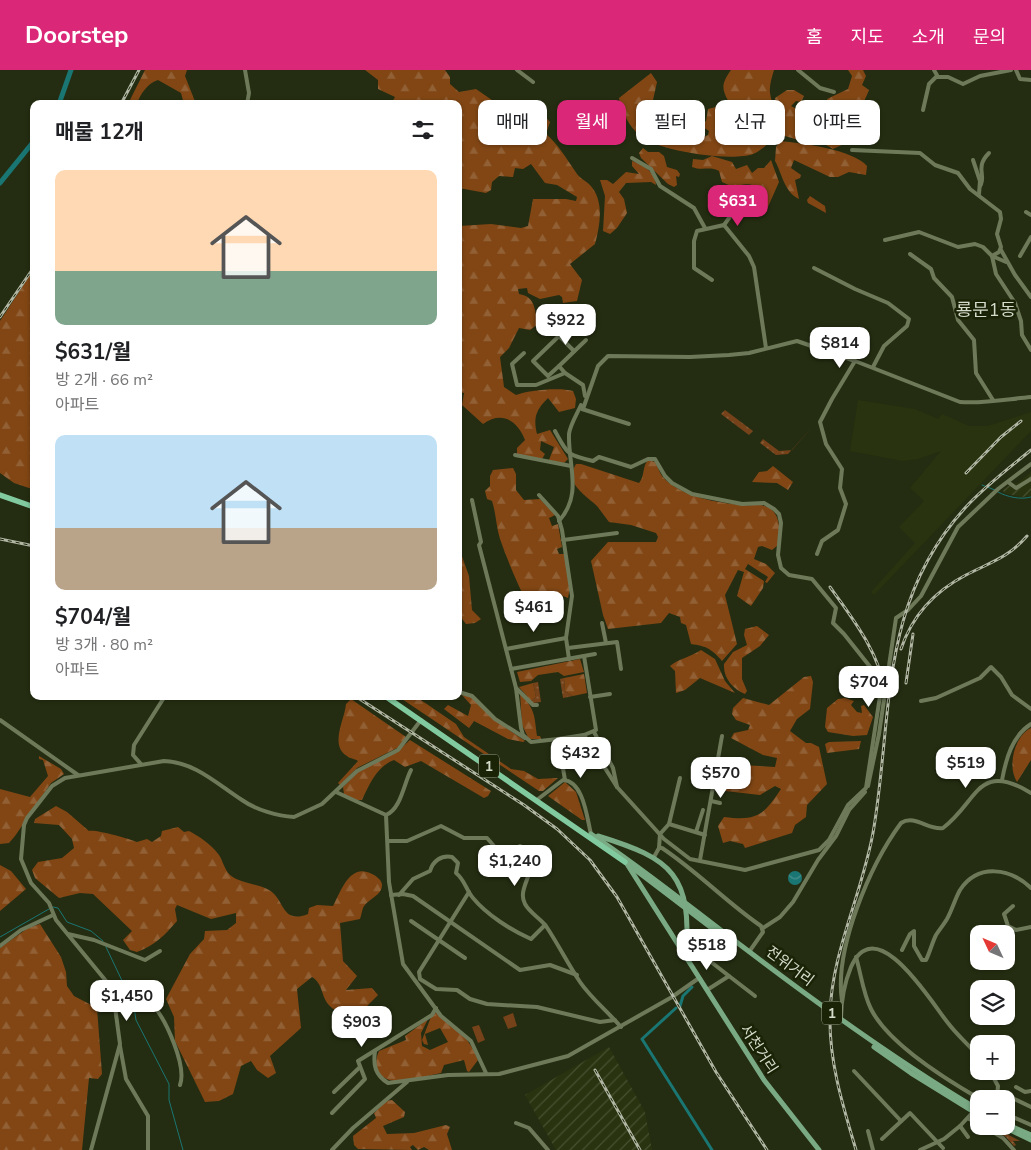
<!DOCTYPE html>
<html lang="ko">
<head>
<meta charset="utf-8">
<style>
  :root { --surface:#fff; --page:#f6f6f6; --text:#202124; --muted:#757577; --accent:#db2777 }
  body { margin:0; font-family:"Nunito Sans","Noto Sans KR",sans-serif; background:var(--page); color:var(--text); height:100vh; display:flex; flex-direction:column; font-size:19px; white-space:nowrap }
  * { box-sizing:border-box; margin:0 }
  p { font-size:16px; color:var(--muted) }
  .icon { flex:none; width:28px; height:28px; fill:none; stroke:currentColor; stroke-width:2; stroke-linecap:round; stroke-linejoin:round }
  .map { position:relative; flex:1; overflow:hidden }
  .sheet { position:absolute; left:30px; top:30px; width:432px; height:600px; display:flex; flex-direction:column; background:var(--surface); border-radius:10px; box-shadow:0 1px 4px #0004 }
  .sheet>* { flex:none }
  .guide { position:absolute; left:478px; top:30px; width:475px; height:45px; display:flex; gap:10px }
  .needle { width:32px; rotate:314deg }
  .fabs { position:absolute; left:970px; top:855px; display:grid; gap:10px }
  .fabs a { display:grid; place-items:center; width:45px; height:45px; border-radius:10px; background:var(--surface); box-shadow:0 1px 4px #0004; font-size:25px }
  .price { position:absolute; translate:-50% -42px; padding:0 11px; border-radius:10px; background:#fff; color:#222; font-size:16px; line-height:32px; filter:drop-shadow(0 1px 2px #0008) }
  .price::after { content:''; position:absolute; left:50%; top:30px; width:15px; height:11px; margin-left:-8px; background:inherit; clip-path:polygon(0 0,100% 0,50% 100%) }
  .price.selected { background:var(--accent); color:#fff }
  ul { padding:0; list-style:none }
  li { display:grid; align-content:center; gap:10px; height:265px; padding:0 25px }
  li span { display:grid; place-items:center; height:155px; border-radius:10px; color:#555 }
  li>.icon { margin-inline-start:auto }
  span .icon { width:90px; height:90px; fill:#fffc; stroke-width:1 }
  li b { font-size:21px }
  h2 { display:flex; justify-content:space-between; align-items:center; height:60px; padding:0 25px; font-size:21px }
  .chip { padding:0 18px; border-radius:10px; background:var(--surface); box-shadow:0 1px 4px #0004; font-size:18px; line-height:45px }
  .chip.selected { background:var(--accent); color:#fff }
  header { display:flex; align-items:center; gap:30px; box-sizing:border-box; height:70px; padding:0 25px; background:var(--accent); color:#fff }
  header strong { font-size:24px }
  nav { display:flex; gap:28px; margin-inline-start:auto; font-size:18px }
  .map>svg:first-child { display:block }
  .built { fill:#29330f }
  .industrial { fill:url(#industrial-furrows) }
  .grass { fill:url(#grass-dots) }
  .forest { fill:url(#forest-firs) }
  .pitch { fill:#75421a }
  .water { fill:url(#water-waves) }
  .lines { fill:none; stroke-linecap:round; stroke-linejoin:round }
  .stream { stroke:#1a7673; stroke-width:1 }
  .canal { stroke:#1a7673; stroke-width:3 }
  .river { stroke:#1a7673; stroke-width:5 }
  .minor { stroke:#6e795a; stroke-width:4 }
  .major { stroke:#79aa83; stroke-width:5 }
  .highway { stroke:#81ca9f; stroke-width:5.5 }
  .rail-casing { stroke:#b1b7a4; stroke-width:3 }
  .rail { stroke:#1b2307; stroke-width:1; stroke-dasharray:4; stroke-linecap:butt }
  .labels { text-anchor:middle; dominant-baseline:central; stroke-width:5; stroke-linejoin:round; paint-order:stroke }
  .shield { fill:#1b2307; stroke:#9da490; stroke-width:1 }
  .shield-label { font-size:14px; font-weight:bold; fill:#d5dbca }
  .street-label { font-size:15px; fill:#d5dbca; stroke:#1b2307 }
  .quarter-label { font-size:18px; fill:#d5dbca; stroke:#1b2307 }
</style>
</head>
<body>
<header>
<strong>Doorstep</strong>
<nav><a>홈</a><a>지도</a><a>소개</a><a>문의</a></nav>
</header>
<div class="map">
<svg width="1031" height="1080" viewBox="0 0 1031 1080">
  <defs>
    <pattern id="industrial-furrows" width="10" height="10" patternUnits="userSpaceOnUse" patternTransform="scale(1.25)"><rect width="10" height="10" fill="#29330f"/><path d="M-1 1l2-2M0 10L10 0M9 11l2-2" fill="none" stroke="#475031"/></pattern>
    <pattern id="grass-dots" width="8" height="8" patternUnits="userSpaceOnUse" patternTransform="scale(1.25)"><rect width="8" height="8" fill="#75421a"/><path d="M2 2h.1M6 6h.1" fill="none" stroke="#885d3a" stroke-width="1.8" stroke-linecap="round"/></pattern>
    <pattern id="forest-firs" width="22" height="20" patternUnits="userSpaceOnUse" patternTransform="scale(1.25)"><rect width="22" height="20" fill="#814614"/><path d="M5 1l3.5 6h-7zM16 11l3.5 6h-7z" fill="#926035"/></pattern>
    <pattern id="water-waves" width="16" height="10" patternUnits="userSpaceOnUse" patternTransform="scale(1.25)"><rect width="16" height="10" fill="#1a7673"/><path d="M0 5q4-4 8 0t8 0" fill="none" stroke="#458f8c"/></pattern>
  </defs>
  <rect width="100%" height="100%" fill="#242d11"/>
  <polygon class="built" points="858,330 915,339 938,349 942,344 969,356 988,356 1031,342 1031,361 874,525 871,522 915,473 899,457 924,431 910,418 941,381 918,389 903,391 850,381"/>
  <g class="industrial">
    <polygon points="1031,402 1031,426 1021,427 1004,423 1003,420 1011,414 1018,413"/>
    <polygon points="609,977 645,1042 652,1080 556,1080 525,1025"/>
  </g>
  <g class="grass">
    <polygon points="725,340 753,361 749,365 721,344"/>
    <polygon points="813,356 788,384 776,385 760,373 763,369 779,381 792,380"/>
    <polygon points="564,608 565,621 573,626 563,628 560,609"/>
    <polygon points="538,612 541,632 533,633 531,631 536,627 533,613"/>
    <polygon points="987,1056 992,1056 1020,1071 1013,1071 1016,1075 1014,1076 1006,1067"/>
  </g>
  <g class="forest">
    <path d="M145,0H187L185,6L196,34H184L181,23L158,10C148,13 140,24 137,34H128Z"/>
    <path d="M365,0H445L450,7V14L459,22L476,19L499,35L525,47L540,41L550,52L546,64C558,74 566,88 575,101C579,108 583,109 589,114C605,130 600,155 595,174L570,194L582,210L577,231L563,233L562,227L559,225L540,229L528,223L527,218L518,219L519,224C536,227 534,239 538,254L530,260L519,258L509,278L500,287L504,317L516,325C527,320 561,317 573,321L576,329L575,338L559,342L548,328C536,340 533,347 537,364L550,360L568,389L564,393L549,390L554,377L541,371L540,380L545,384L542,389L517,384V378L525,370C518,351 502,340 483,354L462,335L464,323L459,322V156L491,154L521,158L528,156L533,129H566L576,131L577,127L557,115L545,113L531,94L523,99L515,98L513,107L499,106L492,112L491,120L486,123L459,118V34H391L395,27L378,19V10Z"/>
    <path d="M731,0H774C772,7 769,16 770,23C772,37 782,52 773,67C769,73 761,81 753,84C731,92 656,81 639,65C629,56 621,41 619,28L651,3L657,12L653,30L644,37L648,40L646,51L673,62L704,67L708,65L709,61L697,53L706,51L708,39L720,36L725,43L732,39C724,21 718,18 731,0Z"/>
    <path d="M848,0H863L866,6L862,15L869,20C862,38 850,54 846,73L833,79L807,64L795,69L785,66L781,60L775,28L787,20H794L804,26L801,32L796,31L791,36L804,43H809L808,53L811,55L818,46L829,44L827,29L848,19L852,6Z"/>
    <path d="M780,71C802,73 854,80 867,96L866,105L849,102L838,107H830L794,90L791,98L801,105L800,108L795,110L799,129C784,122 782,103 775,91L776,77Z"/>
    <polygon points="643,78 648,82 659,82 664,86 667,97 677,100 680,104 679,107 676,106 677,115 674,117 668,114 641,88 639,83"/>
    <path d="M712,86L732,92L736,99L747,95L752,103L758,98H764L771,90L779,112L767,139L762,137C761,116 754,110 733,117L722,112L719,101C711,96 701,101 692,97L693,89L703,90Z"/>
    <path d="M632,91C643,94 656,103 656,115L651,112L626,113L619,122L624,129L627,143L617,158L610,164L603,161L605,126L600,110H607L613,114L626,102L639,104L632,96Z"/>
    <polygon points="810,126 825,136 826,143 808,133 807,130"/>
    <polygon points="34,199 34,418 32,419 14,413 0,403 0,251"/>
    <path d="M648,390L655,392C658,396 659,402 662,406C678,426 720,434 745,435C753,436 764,433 771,439C782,449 779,462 778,475L772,480L762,476L758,477L754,489L766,494L775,503L767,513L765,512L768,507L748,494L745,499L764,511L763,518L751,536L737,526L744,502L738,500L725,525L737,574L722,591C712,579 706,576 691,574L686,555L681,553L680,547L669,543L661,553L608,559L603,545L591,491L608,472H656L658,467L656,463L631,455L609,452C605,447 601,441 597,436C585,424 564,414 576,394H581L639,413C645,406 642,397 648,390Z"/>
    <polygon points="773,396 793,412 788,420 777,413 752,412 759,402 767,401"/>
    <path d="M513,398L516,404V420L524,430L540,429L555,445L549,448L552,456L558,454L562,477L557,479L559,484H564L570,517L568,528L563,526L548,545L529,537C518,515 508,492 500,469C496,456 496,443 492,431L487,429L485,421L490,416V406L493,400Z"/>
    <polygon points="459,478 469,506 472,540 481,549 475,553 466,554 459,545"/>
    <path d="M757,556L769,565L760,576L742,588V609L747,621L745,624C733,619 723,608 724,594L733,582L747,575L744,565L745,559Z"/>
    <path d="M701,580L715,589L725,611L735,623L700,608L685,620L676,623L675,601L670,596C680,588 691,587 701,580Z"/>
    <polygon points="580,589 584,602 564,606 558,602 538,605 531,611 520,612 517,602"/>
    <polygon points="584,604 587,623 573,626 565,621 564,608"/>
    <path d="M811,606L813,612L810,639L797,649L790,661L806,673H811L819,677L827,714L807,735L806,747L795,755L792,763L745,778L743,774L730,771L723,773L718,756L724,747C757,751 763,746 781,719L775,716L760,725L725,721L717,711L724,694L775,697L777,688L763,685L731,668L734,663L748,660L750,655L736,650L732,644L733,638L743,628L769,635L804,607Z"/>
    <polygon points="533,613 536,627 531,631 519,617"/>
    <path d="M520,623C536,641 534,645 537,666H540L541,669H529L522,655Z"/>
    <polygon points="462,625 470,626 492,648 525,671 523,672 508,669 474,651 469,658 444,639 448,635 468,646 471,635"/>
    <polygon points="401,626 415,626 456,654 464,667 511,699 524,701 538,709 558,708 543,721 539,721 399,627"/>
    <polygon points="845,628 854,631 851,635 857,642 862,643 861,636 864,635 873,647 867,665 853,666 828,662 825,657 827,638 838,629"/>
    <path d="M351,629L406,667L399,677L357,698L340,715L338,713L358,691C354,688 350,689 347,686C329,675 345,649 346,634Z"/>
    <path d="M1031,658V690L1017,712C1007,697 1014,666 1031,658Z"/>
    <path d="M410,670L491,721L488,726L484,728L421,691L405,697L394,690C377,696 369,715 362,730H352L344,724L343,717L358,702L397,682Z"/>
    <polygon points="861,671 859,679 827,683 825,674 829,672"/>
    <polygon points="39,686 61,699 64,704 51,713 15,766 9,773 0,774 0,719 30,727 48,706 43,690 39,689"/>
    <polygon points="565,712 576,722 585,750 582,750 548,726"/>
    <path d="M56,736L67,742L89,761C95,759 130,769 137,772L147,769L152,772L161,766L162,761L178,757L184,762L189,761C200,767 211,774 219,785C223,791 224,799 230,805C242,815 262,813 273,823C284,832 283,854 308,844L309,838L317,835L333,836C341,821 350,792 372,804C376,806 382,810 382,815C382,826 367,829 363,838C362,841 361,846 360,849L340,853L343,891L357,906L346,920L372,918L378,925L367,936L349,945C342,942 333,941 328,934C321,925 323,914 312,907L297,919L301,958L270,986L276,1003L268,1008L257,1000L251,991L241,996L233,1024L219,1031L205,1032L175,971L174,947L166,929L190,884L204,869L205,861L227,860L236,853V843L211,849L177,835L175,839L177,851C165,865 154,876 137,882L130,880L123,870L132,861L93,824L80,823L59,828L35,808L32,800L38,792L62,788L74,778L72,769L59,755L34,753L35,749Z"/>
    <polygon points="0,795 11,801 26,819 0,841"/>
    <polygon points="40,854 61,887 66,902 67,916 74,926 97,938 102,1004 98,1009 89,1008 82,1080 0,1080 0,878 28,858"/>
    <path d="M437,942C454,956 470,968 478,990L469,1002L467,1001L464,990L444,995L441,1003C423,1006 389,1021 378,1001C375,994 376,988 379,981L406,970L405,966L428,949L421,963L422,976L430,980L448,972L440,958L425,964L428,975L424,974L422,970L431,947Z"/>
    <polygon points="392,1030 405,1042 404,1047 383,1056 387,1064 414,1063 446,1055 450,1057 447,1064 452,1080 429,1080 424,1077 418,1080 413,1075 410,1077 412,1080 358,1079 354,1075 353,1066 376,1048 374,1043 386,1031"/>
  </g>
  <g class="pitch">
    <polygon points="513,943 517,956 508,959 503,947"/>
    <polygon points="479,955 485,970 478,973 472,957"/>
  </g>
  <circle class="water" cx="795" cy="808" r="7"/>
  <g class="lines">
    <g class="stream">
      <polyline points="982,415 995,420"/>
      <path d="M998,422C1007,427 1021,430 1031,427"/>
      <polyline points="53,837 58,838 67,852 91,861 103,871"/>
      <polyline points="0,867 49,839"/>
      <polyline points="106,877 125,917 129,919"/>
      <polyline points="132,924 136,950 169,1014 169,1030 183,1080"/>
    </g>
    <g class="canal">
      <polyline points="680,936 683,926 692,917"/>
      <polyline points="676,938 642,969 712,1080"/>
    </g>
    <g class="river">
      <polyline points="59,34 71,0"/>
      <polyline points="0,113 34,71"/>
    </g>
    <g class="minor">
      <polyline points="245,0 249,23 247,34"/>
      <polyline points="517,0 533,12"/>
      <polyline points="798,0 820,18 834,22"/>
      <polyline points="934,0 938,7"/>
      <polyline points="1016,0 1020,9 1031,10"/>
      <polyline points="923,40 929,14 936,7 948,7 963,14 980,6 1011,0"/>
      <polyline points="852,80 920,83 935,95 958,103 970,119 1000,142 1001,149 997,164 1001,177 999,182 992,186"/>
      <polyline points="632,88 651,99 660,116 694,138 705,158"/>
      <polyline points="973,90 980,111 979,124"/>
      <path d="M980,116C987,106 974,98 989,83"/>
      <polyline points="1026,142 1031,145"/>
      <polyline points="724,155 742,130"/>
      <polyline points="885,170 919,162 958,177 975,174 983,177 992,186 996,204 1015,233 1021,251 1022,265 1031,280"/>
      <polyline points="1001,180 1015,205 1031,227"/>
      <polyline points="910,184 931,199 934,208 952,227 958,250 974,270 976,303 993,330"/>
      <polyline points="992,186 1006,192"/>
      <polyline points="1020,186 1031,167"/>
      <polyline points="814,198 855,219 888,233 909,249 907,256 884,276 873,297"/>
      <polyline points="712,210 694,198 694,171 697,161 724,155 749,186 754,197 766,278"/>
      <polyline points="524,283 512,294 517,315 536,315 565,303 583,315 585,326"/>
      <polyline points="559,296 586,270"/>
      <polyline points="565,303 559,296 548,306 533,291 559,266 574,281"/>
      <polyline points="582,339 629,354"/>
      <polyline points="583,339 598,296 608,286 690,287 729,285 749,283 797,271 855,291"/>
      <path d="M555,361C568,385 567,385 593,391L599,387L631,397L648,389H655L665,406L672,413L692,424L742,434L764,433L774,439L779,444L781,453L778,485L781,498L789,505L812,509L836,538L833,553L844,564L875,603L880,626L866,718L848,735L829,770L819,780L745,800L690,789L664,769L617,717L584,665"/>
      <polyline points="515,385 571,396"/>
      <polyline points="1008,412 1016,418 1031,409"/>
      <polyline points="539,425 558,446 562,460 572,526 566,568 569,589"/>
      <polyline points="472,430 481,472 479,475 516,618 521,658 523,665 531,672 558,669 565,710"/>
      <path d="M559,451C583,424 568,396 569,364C570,355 577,344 581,335"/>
      <polyline points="563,470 617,463"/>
      <path d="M817,484L822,471L838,460L846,434L840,418L842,399L826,374L820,352L832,329L855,291L960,332C983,334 1008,329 1031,327"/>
      <polyline points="602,553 606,573"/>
      <polyline points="568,578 617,572 621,599"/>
      <polyline points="506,579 566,568"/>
      <polyline points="511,599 595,584"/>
      <polyline points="516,618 533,635 537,635"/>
      <polyline points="459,622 472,626 495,649 525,668"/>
      <polyline points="590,627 610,624"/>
      <polyline points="921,631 936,628 980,608 991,597 1001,607 1012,625 1031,639"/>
      <polyline points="0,650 78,705"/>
      <polyline points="594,662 613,698 617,717"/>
      <polyline points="558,669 584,665 596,660 584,586"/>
      <polyline points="141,694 133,685 134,675 165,626"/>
      <path d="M1002,710C1006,689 1012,666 1031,654"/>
      <polyline points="868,716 879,664 896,548 908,540 921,526 958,457 998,419 1031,394"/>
      <path d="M336,722L386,745C401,739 404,713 411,700"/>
      <path d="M538,729L563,710C584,711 587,749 591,764"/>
      <polyline points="711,731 720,733"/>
      <polyline points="386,745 389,812 403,894 441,946 471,971 486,1003"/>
      <polyline points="669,754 705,765"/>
      <polyline points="696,762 703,740"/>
      <path d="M388,771H407L441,756L464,768H487L501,784L520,776L529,780C539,800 516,818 525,834C530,843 540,848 546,856C558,874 568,894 580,912C591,928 608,942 621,957"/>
      <polyline points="659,778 660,764 669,754 680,708"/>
      <path d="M654,787L659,778H662C698,802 726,832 761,856L763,862L749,882"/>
      <polyline points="700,790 722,666"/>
      <polyline points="469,822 419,902 420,909 436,919 457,920 470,929 487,934 537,937 600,952 615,950"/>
      <polyline points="391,825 403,824 413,826 520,900 550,895 577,905"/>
      <path d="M399,825L413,809L430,801C433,791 441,785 452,787L458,793L456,803C465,810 466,820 473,828C487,845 511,860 531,869L545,855"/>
      <polyline points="1013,836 1004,844 1008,856 1016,860 1031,857"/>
      <polyline points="411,851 465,888"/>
      <polyline points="763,858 780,847 793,832 818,790 836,766 849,740 865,722"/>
      <polyline points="68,864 94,870 145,890 160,881"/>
      <polyline points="0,876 21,860 53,845"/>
      <path d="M902,880L910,864L914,861V876L922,890H926C930,882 932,873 936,865C940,859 944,854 947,849C952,840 955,829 960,820C978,793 1010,798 1031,818"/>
      <polyline points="706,885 706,888 729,906"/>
      <path d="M856,887C861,904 863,923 871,939C888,973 947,1010 980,1029"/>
      <path d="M107,913C118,916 146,927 153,935C166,950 187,996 180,1015"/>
      <polyline points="707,920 729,906 755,926"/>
      <path d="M842,931C834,879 870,795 901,753C915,744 929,761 943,758C978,732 977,690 1031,723"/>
      <path d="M841,950C841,931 844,914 851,897C876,839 933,935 948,953C957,965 969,975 979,987"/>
      <polyline points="120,976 126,1009 148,1046 148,1080"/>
      <path d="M375,981C373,995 375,1005 388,1013L448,1005L499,1004L568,986L672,927L699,908"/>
      <polyline points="854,1001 901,1051"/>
      <polyline points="990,1001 998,1016 997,1029"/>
      <polyline points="1016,1017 1025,1022 1031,1021"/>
      <polyline points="334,1022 360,997"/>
      <polyline points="998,1024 1004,1024 1031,1037"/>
      <polyline points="332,1043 365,1009 358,991 432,945 436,938"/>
      <polyline points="1006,1044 1031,1055"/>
      <polyline points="969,1049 979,1054"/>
      <polyline points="516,1053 529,1058 548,1080"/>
      <polyline points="960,1056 973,1042"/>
      <polyline points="983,1056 1003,1068 1014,1080"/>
      <polyline points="868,1061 873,1080"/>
      <polyline points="882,1069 910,1043 943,1078"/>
      <path d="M91,1080L120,974L115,937L106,911L56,850L49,833L31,813L21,789L24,755L27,748L52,716L65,708L164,691C195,692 217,714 242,730C256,740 278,746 294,747L322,734L357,701L398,680L421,650"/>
      <polyline points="332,1080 353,1058 407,1012"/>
      <polyline points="920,1080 944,1069 960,1056 968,1067"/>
    </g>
    <g class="major">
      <path d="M591,764C645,800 695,841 747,880C822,937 898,992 979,1040"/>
      <path d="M598,766C673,789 692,805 686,887"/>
      <polyline points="625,792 730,872"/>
      <polyline points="627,794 764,1010 819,1080"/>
      <polyline points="874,977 911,1003 979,1045"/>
      <polyline points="1006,1054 1031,1065"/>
      <polyline points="1002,1056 1031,1070"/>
    </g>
    <g class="highway">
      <polyline points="0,425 34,437"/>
      <polyline points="385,626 625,792"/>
    </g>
    <g class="rail-casing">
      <g id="rail">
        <polyline points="121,34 139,0"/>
        <polyline points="0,247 34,197"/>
        <polyline points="966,403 1001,367 1021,351"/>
        <polyline points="0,469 34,476"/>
        <path d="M830,517C854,550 880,584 886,625"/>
        <path d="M901,579C912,546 935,521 966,505C991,492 1008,488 1027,466"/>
        <polyline points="906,613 913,564"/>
        <polyline points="355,626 524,735 557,759 590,790 617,827 716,1002 767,1080"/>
        <polyline points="595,1000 640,1080"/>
        <path d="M856,1080C843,1036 829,992 830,946C831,881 864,821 874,757C893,641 879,533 965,438C985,416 1008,399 1031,380"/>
      </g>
    </g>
    <use href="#rail" class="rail"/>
  </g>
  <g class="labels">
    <g class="shield">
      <rect x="479" y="684.5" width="20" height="23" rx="4"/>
      <rect x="822" y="931.5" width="20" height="23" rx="4"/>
    </g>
    <g class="shield-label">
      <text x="489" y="696">1</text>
      <text x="832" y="943">1</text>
    </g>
    <g class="street-label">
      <text transform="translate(790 896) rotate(37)">전위거리</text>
      <text transform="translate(759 979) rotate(57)">서천거리</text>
    </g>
    <g class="quarter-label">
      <text x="986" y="240">룡문1동</text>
    </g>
  </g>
</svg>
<div class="fabs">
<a><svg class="needle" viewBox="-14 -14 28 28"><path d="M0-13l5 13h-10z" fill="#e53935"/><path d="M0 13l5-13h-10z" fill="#757577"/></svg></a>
<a><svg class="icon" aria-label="layers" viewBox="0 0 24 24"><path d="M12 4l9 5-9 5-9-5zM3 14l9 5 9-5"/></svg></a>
<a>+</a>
<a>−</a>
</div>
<b class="price selected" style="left:738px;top:157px">$631</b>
<b class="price" style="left:566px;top:276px">$922</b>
<b class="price" style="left:840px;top:299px">$814</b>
<b class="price" style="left:534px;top:563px">$461</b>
<b class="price" style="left:869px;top:638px">$704</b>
<b class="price" style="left:581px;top:709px">$432</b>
<b class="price" style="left:966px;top:719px">$519</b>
<b class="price" style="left:721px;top:729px">$570</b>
<b class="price" style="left:515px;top:817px">$1,240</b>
<b class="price" style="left:707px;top:901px">$518</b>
<b class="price" style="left:127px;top:952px">$1,450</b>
<b class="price" style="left:362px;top:978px">$903</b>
<div class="guide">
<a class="chip">매매</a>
<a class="chip selected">월세</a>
<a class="chip">필터</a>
<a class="chip">신규</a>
<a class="chip">아파트</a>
</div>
<section class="sheet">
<h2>매물 12개<svg class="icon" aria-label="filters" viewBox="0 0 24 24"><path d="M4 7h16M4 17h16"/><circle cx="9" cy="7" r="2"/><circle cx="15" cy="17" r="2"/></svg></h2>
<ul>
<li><span style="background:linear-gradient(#ffd9b3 65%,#7fa58c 0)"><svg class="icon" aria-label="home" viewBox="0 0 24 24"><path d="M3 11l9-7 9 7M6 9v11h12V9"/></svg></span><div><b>$631/월</b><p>방 2개 · 66 m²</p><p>아파트</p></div></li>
<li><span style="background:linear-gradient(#bfe0f5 60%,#b9a48a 0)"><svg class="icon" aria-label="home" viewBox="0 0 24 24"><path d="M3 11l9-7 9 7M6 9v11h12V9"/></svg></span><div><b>$704/월</b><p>방 3개 · 80 m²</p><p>아파트</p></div></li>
</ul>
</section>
</div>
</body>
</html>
